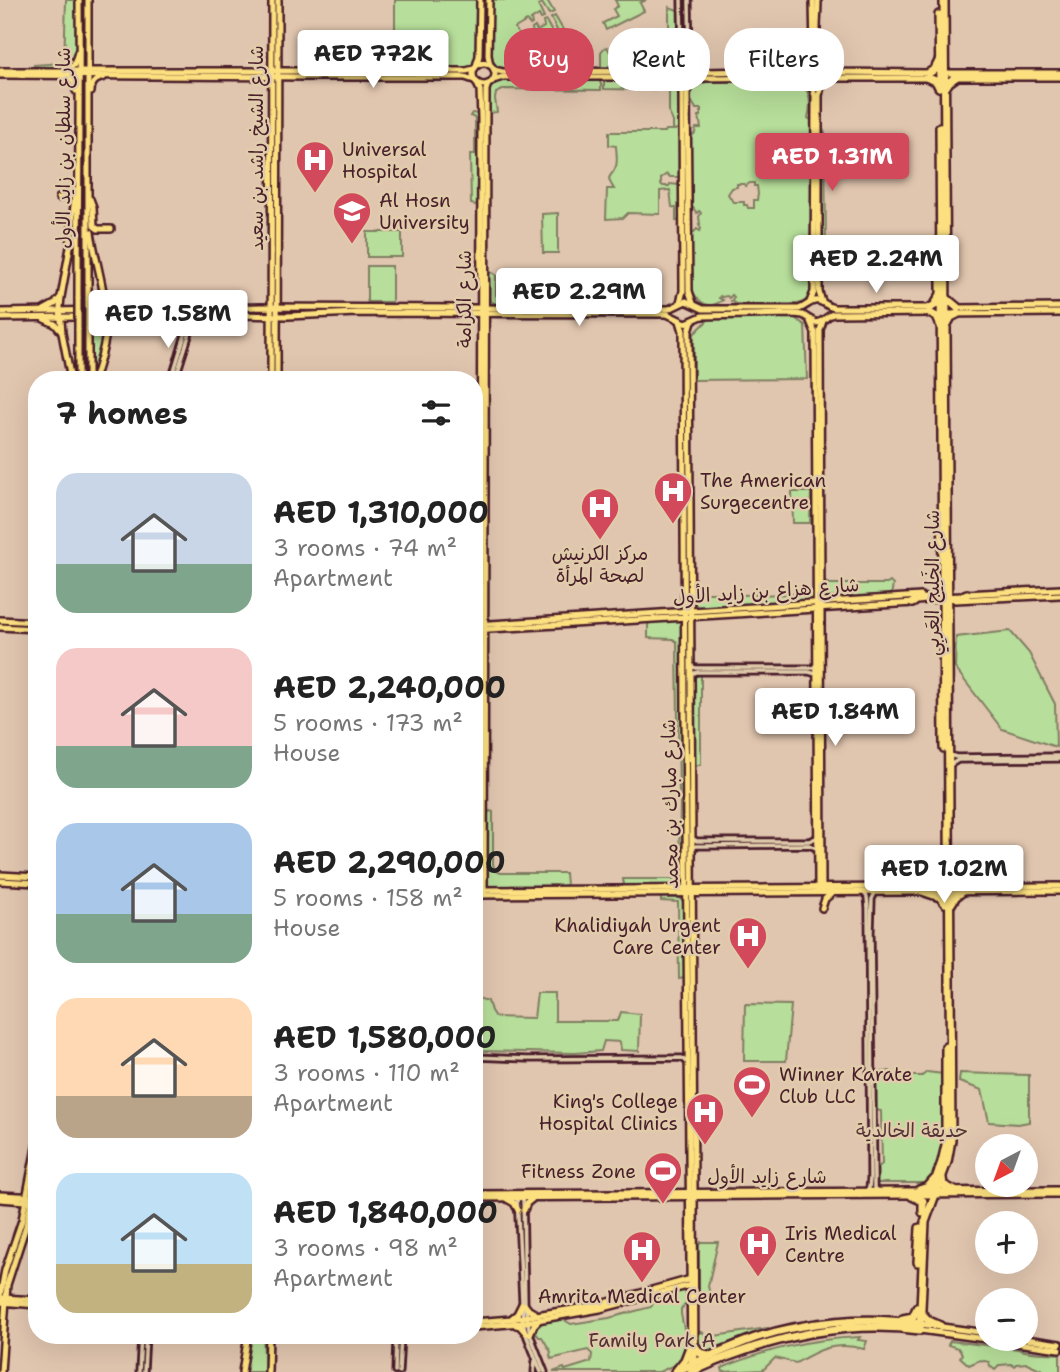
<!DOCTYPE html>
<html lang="en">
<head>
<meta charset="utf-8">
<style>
  :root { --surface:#fff; --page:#f2f2f2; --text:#222; --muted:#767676; --accent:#d1495b }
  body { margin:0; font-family:"Shantell Sans","Playpen Sans Arabic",sans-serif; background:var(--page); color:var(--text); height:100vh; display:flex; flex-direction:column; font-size:26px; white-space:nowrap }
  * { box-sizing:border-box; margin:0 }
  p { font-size:23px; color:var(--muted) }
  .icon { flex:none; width:38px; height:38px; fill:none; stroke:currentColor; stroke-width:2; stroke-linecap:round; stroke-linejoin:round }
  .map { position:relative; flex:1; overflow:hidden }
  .sheet { position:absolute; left:28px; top:371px; width:455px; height:973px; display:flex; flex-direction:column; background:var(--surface); border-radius:28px; box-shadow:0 7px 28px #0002 }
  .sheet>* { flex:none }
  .hud { position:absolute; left:504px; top:28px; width:450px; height:63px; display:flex; gap:14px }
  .needle { width:46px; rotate:221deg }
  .tools { position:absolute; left:975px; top:1134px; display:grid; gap:14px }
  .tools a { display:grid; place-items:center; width:63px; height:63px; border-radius:50%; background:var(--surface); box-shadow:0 7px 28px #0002; font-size:35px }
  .price { position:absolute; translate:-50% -60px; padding:0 16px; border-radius:7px; background:#fff; color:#222; font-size:23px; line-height:46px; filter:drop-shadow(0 2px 4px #0008) }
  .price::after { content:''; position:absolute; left:50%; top:42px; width:21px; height:16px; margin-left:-10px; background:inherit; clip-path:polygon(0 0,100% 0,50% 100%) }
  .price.current { background:var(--accent); color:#fff }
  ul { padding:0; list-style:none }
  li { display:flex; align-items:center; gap:21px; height:175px; padding:0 28px }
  li span { display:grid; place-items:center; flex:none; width:196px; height:140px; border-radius:21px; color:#555 }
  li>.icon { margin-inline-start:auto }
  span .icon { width:84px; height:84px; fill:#fffc; stroke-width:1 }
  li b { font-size:30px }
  h2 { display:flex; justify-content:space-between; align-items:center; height:84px; padding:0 28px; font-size:30px }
  .pill { padding:0 24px; border-radius:28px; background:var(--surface); box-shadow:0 7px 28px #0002; font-size:24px; line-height:63px }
  .pill.current { background:var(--accent); color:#fff }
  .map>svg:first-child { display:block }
  .green { fill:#b7de9a; stroke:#807e62; stroke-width:2; fill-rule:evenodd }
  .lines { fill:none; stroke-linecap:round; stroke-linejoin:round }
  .minor-casing { stroke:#4a1f2b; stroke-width:9 }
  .major-casing { stroke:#4a1f2b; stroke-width:10 }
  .highway-casing { stroke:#4a1f2b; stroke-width:12 }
  .minor { stroke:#e0ccab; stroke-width:3.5 }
  .major { stroke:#fce080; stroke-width:5 }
  .highway { stroke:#fce080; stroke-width:7 }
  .major-bridge-casing { stroke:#4a1f2b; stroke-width:10; stroke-linecap:butt }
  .major-bridge { stroke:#fce080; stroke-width:5 }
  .labels { text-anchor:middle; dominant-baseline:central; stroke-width:5; stroke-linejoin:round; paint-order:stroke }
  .street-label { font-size:19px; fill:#4a1f2b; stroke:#e0ccab }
  .poi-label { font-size:19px; fill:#4a1f2b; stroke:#e0ccab; text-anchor:start }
  .park-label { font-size:19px; fill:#553236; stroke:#e0ccab }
</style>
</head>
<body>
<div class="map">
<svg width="1060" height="1372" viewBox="0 0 1060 1372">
  <rect width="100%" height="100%" fill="#e1c6af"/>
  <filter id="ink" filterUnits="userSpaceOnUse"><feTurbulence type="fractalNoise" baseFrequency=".0143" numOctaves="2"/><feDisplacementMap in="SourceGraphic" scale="14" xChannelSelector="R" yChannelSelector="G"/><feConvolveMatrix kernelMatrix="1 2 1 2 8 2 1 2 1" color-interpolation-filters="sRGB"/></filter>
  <g filter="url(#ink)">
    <g class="green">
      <polygon points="66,0 76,0 76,52 71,67 59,69 35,69 34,65 64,63"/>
      <polygon points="395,0 477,0 476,62 467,69 386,70 390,63 429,62 395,62"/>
      <path d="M491,0H547L554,12L549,14L542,3L538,5L544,18L541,19L539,15L531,20L532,24L530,25L527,21L515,28L521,39L533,33L532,29L535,27L537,31L544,27L543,22L546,21L553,34L558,32L551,18L555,16L566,35L559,37L560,65L563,42C583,36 580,50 582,65H584V55H592V69H502L495,66L490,57Z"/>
      <polygon points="615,0 646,0 640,3 644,11 606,30 603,23 617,16 613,9 618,6"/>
      <path d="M669,7L678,10V58C672,74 655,70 641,70L639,66H609L606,69L601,67V52L604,48L607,47L615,60C629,64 641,58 656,58L669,45Z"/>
      <path d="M498,79L599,80L601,84V90L505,89L496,93L495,99L497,112L490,113L488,110C488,98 487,88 498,79Z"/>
      <path d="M607,79H667L672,81L677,87L680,93L679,128L677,129L680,131V177H670L667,174L661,178V184L663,186H669L670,184L680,185L681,220L676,221V208L672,207L670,190L660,191V214L628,213L623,218L606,219L607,189H614C604,173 612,179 616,166C618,160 616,151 616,146L609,145V132H665L666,130H676L673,129V122L669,113V90L604,89V82Z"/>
      <path d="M793,79C811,86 812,102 808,118L811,120V290C809,297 806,303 797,304H736L731,301L734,297L732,295L729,298L727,296L722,297L720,296L719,298L723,300C709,310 699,304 692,290V234L697,229L700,231L701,229L699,224H700L699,217L701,213L699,211L697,213L691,205V137L695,133L696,128H701L699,116H701V109H696C695,106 692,103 691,100C689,91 699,84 706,82L776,81ZM750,183H754V186H757L758,194L757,200H754V208H748L747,205H744V202H733L728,194L732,188L737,187V184H744L745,186Z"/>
      <polygon points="81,87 85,87 86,304 81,304"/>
      <polygon points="472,113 478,114 479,123 478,127 479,202 475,205 471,204 470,154 475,154 475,118 470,116"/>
      <polygon points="822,129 825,132 826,255 824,256 821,255 820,131"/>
      <polygon points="558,213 558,253 543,253 542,214"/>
      <rect x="367" y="232" width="35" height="25"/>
      <rect x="367" y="266" width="25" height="36"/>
      <path d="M491,272L496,275V295L500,300L599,301L601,305L599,307C577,307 503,313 489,300L488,274Z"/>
      <polygon points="793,317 805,325 807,379 694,380 694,334 709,319"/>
      <polygon points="91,319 105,319 101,351 97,357 99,359 93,380 91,380"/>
      <polygon points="792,492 811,492 810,523 793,523"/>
      <path d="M694,582L696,593H734V606L702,609C691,606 689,590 694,582Z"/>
      <polygon points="824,582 830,584 887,584 890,582 893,585 891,596 832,601 825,597 823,585"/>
      <polygon points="813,594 813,597 807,602 745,607 740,605 740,595"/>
      <polygon points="679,621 683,627 684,798 679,796 677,642 673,639 648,638 648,624 652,622"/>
      <polygon points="1010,631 1029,653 1055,704 1056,747 1002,729 955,668 956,637"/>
      <polygon points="693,673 699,673 701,675 701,764 696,766 693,764"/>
      <path d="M680,801H684L685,838L683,842L685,850L683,882C672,890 638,888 624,886L623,879H674L677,876L679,871Z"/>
      <polygon points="490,811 493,812 493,864 495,871 501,873 565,873 566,885 564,887 517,889 488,886 486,883 486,815"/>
      <polygon points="661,897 679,898 685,903 685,978 679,979 678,902 661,901"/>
      <polygon points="537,993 555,993 555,1021 618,1021 621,1012 640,1014 639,1051 621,1050 620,1042 604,1041 601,1051 575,1053 474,1051 474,997 488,1001 491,1011 495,1017 534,1018"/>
      <polygon points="745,1004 791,1005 786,1061 744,1061"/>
      <polygon points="890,1071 895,1076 922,1076 927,1072 943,1074 943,1134 941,1153 930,1183 876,1183 876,1169 882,1164 881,1111 876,1110 875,1077 876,1073"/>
      <polygon points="960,1073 1029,1075 1029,1122 1018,1124 989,1122 982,1090 959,1082"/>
      <polygon points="701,1242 718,1242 708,1286 710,1294 702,1298 699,1298 699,1245"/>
      <polygon points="683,1291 686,1293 687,1303 681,1309 681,1314 687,1344 687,1350 683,1361 659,1372 553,1372 564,1368 565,1370 591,1362 592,1354 588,1350 551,1359 550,1355 551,1352 542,1337 539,1337 534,1330 537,1324 561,1318 571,1324 609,1318 651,1307 657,1297"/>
      <polygon points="768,1328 768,1329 703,1352 699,1349 697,1335 699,1332 702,1332 708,1337"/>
      <polygon points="250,1335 263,1335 265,1372 245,1372"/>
      <path d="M860,1337L858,1340L867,1341L864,1349C836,1341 819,1349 796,1363L775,1358L763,1370L723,1372L722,1368C768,1349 810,1339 860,1337Z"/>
      <path d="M950,1341L1018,1349C1026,1353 1049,1353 1060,1354V1372H1047L1027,1363L1016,1364L1014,1366L1011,1364L1000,1365L995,1370L990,1366L989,1362L980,1360L969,1365L960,1357L962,1354L958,1348L948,1345Z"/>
    </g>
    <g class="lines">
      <g class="minor-casing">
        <g id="minor">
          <polyline points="689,0 690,58 694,68"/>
          <polyline points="678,66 682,57 681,0"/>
          <polyline points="171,380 189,322 187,317"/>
          <polyline points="175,380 194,320 197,316"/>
          <polyline points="691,666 696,668 813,668 815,666"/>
          <polyline points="692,674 697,672 809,672 816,674"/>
          <polyline points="950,755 956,757 1060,756"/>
          <polyline points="950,765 958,760 1060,759"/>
          <polyline points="693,839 697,841 809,841 816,838"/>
          <polyline points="693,848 696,846 703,846 809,845 816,848"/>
          <polyline points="864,893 867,897 868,908 870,1179 869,1188 866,1191"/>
          <polyline points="875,893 872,899 871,932 874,1178 874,1188 877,1191"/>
          <polyline points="474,1057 527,1059 682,1058 687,1062"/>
          <polyline points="523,1195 525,1305 530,1334 545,1372"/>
          <polyline points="517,1196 523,1322 527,1337 541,1372"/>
          <polyline points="139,1372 141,1335"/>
          <polyline points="144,1372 146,1335"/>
          <polyline points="395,1372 396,1335"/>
          <polyline points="399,1372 401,1336"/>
          <polyline points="534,1372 535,1361"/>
        </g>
      </g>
      <g class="major-casing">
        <g id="major">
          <polyline points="88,0 88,300"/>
          <polyline points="489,0 488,55 490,65"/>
          <path d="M818,0C818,20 814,46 821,65"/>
          <circle cx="484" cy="74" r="11"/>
          <circle cx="815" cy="75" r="12"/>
          <circle cx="685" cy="75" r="11"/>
          <polyline points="812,64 814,54 813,0"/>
          <polyline points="476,66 479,56 480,0"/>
          <polyline points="68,69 74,65 78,52"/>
          <polyline points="826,69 832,72 930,73"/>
          <polyline points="494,70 503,72 668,71 675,68"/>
          <polyline points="695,70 701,72 805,70"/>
          <polyline points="0,71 466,71 474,69"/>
          <polyline points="943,73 1060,73"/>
          <polyline points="0,75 306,77 465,77 474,80"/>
          <polyline points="63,77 73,80 76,91"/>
          <polyline points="953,77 1060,77"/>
          <polyline points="493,80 503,77 668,77 674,80"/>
          <polyline points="694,81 701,78 796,77 804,80"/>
          <polyline points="476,82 480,90 481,119 480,745 478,895"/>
          <polyline points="825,83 835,78 929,78"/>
          <polyline points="690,85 687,93 689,291 693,303"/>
          <polyline points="680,86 682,93 683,291 680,302"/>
          <polyline points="821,86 819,96 819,292 822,302"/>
          <path d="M91,92C91,83 95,79 104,77"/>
          <polyline points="59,198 70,196 74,190"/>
          <polyline points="90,199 93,207 94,226 98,229 111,229"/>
          <path d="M91,232C96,265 108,297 106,331C105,347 99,364 94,380"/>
          <path d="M78,299C78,200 80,100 79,0"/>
          <polyline points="810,302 814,292 815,96 812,87"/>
          <polyline points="956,308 1060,307"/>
          <polyline points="44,310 55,304 61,297"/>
          <path d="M0,312L261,307L669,309L686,301L703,309H799C806,307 811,299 819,301C825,302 827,307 834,308H932"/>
          <polyline points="942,314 1060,313"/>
          <path d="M0,318L231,315L288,316L357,313L667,314L686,323L702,316L794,314L803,315L816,323C824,322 826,316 833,314L932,313"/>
          <polyline points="44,319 55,324 61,331"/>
          <polyline points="680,321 683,331 685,717 691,1367"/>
          <polyline points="692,321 689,331 695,1364"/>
          <polyline points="810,321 815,333 818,890"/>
          <polyline points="88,328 88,380"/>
          <polyline points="107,333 116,323 127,319"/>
          <polyline points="71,380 62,333 60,307 61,297 70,247 75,194"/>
          <polyline points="78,380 78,329"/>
          <polyline points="271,380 272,0"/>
          <polyline points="277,380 278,0"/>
          <polyline points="965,594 1060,589"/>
          <polyline points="955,600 1060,595"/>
          <polyline points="0,620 37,622"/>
          <polyline points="474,625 921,596"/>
          <polyline points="0,627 37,629"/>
          <polyline points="474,630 914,603"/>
          <polyline points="0,875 37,877"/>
          <polyline points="0,881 37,883"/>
          <polyline points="474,890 1060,886"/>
          <polyline points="822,891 820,330 823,321"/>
          <polyline points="474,895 1060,891"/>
          <polyline points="484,895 486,90 488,84"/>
          <polyline points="822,908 825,899 831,894"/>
          <polyline points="474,1194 1060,1190"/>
          <polyline points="0,1195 37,1197"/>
          <polyline points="474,1198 1060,1194"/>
          <polyline points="0,1199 37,1202"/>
          <polyline points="507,1199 514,1203 518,1210"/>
          <polyline points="524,1210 527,1203 532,1199"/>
          <polyline points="0,1296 5,1270 22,1220 37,1142"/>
          <polyline points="3,1298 37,1300"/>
          <polyline points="0,1302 37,1305"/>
          <polyline points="525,1305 529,1310 536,1314"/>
          <polyline points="512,1318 517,1314 522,1304"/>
          <polyline points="474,1322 511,1319 598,1305 691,1279"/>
          <polyline points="920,1324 987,1333"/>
          <polyline points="516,1325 520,1326 526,1333"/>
          <polyline points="474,1327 520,1323 600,1309 691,1285"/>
          <polyline points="920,1330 1060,1349"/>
          <polyline points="530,1334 534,1325 539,1320"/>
          <polyline points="401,1336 402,1335"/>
          <polyline points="1026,1339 1060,1344"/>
          <polyline points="1,1372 7,1285 26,1226 37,1171"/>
          <polyline points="242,1372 248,1335"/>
          <polyline points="268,1372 269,1335"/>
        </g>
      </g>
      <g class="highway-casing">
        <g id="highway">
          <polyline points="939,15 940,83"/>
          <polyline points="929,73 935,69 939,61"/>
          <polyline points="928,78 936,81 939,87"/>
          <polyline points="945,88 949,82 956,77"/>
          <polyline points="940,127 944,748"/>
          <polyline points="946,298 958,308"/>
          <polyline points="930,308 935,305 940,296"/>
          <polyline points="929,313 937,317 940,324"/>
          <polyline points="946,326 951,317 957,314"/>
          <polyline points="944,598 960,597 967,594"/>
          <polyline points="912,603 917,600 945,597"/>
          <polyline points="951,878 953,883 960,888"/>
          <polyline points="935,887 941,882 945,874"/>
          <polyline points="925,892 940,897 945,903"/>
          <polyline points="951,904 956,896 962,892"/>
          <polyline points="942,1178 943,1185 955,1191"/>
          <polyline points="933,1187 942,1162 946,1145 946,1047"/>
          <polyline points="919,1190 928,1187 934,1180"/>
          <polyline points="912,1196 923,1201 923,1212"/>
          <polyline points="918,1262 920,1228"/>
          <polyline points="921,1313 929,1321 940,1326"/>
          <polyline points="903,1319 913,1317 917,1308"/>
          <polyline points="695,1346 700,1353 708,1355"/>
          <polyline points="677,1370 685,1360 690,1347"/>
          <path d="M675,1372C702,1360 727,1348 755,1338C807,1321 866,1316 920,1324"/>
          <path d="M691,1372C763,1339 840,1319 920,1330L925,1222L947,1162L951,1140L944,0"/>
        </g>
      </g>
      <use href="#minor" class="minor"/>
      <use href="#major" class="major"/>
      <use href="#highway" class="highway"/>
      <g class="major-bridge-casing">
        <g id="major-bridge">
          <polyline points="88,328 88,300"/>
          <polyline points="78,329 78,299"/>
        </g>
      </g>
      <use href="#major-bridge" class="major-bridge"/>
    </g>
  </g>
  <defs>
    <g id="hospital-pin" transform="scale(2.0125)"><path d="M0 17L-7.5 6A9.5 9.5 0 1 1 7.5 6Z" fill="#d1495b" stroke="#e0ccab"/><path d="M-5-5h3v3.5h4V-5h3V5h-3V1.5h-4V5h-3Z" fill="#fff"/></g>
    <g id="university-pin" transform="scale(2.0125)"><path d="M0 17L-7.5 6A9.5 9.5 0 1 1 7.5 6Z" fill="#d1495b" stroke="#e0ccab"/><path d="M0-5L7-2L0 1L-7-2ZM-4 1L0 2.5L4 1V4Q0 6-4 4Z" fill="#fff"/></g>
    <g id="stadium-pin" transform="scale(2.0125)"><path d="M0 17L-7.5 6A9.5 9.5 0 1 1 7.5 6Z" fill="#d1495b" stroke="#e0ccab"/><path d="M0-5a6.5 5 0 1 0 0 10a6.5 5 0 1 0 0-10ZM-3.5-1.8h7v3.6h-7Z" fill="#fff"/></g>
  </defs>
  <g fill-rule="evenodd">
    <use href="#hospital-pin" x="315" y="160"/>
    <use href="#university-pin" x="352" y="211"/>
    <use href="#hospital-pin" x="673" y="491"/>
    <use href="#hospital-pin" x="600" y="507"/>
    <use href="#hospital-pin" x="748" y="936"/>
    <use href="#stadium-pin" x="752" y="1085"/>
    <use href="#hospital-pin" x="705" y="1112"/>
    <use href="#stadium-pin" x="663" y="1171"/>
    <use href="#hospital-pin" x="758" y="1244"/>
    <use href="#hospital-pin" x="642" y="1250"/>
  </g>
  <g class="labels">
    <g class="street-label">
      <text transform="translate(63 148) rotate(-90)">شارع سلطان بن زايد الأول</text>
      <text transform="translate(256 148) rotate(-90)">شارع الشيخ راشد بن سعيد</text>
      <text transform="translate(464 299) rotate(-90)">شارع الكرامة</text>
      <text transform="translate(932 583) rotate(-90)">شارع الخَلِيج العَربِي</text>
      <text transform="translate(766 591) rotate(-4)">شارع هزاع بن زايد الأول</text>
      <text transform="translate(670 804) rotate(-91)">شارع مبارك بن محمد</text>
      <text x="767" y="1176">شارع زايد الأول</text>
    </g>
    <g class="poi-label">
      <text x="342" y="149">Universal<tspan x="342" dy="22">Hospital</tspan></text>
      <text x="379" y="200">Al Hosn<tspan x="379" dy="22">University</tspan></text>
      <text x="700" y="480">The American<tspan x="700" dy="22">Surgecentre</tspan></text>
      <text x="600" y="553" text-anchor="middle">مركز الكرنيش<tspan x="600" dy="22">لصحة المرأة</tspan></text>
      <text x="721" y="925" text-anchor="end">Khalidiyah Urgent<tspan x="721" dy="22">Care Center</tspan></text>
      <text x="779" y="1074">Winner Karate<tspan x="779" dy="22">Club LLC</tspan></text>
      <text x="678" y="1101" text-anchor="end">King's College<tspan x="678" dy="22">Hospital Clinics</tspan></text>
      <text x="636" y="1171" text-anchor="end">Fitness Zone</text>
      <text x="785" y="1233">Iris Medical<tspan x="785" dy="22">Centre</tspan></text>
      <text x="642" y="1296" text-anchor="middle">Amrita Medical Center</text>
    </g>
    <g class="park-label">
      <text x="912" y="1130">حديقة الخالدية</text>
      <text x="652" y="1340">Family Park A</text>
    </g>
  </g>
</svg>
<div class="tools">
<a><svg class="needle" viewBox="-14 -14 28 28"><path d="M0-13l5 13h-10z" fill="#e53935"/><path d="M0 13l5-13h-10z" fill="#767676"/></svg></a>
<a>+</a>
<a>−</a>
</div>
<b class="price" style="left:373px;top:90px">AED 772K</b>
<b class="price current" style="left:832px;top:193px">AED 1.31M</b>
<b class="price" style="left:876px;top:295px">AED 2.24M</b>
<b class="price" style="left:579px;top:328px">AED 2.29M</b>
<b class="price" style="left:168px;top:350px">AED 1.58M</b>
<b class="price" style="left:835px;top:748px">AED 1.84M</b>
<b class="price" style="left:944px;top:905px">AED 1.02M</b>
<div class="hud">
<a class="pill current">Buy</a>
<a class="pill">Rent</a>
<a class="pill">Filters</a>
</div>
<section class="sheet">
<h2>7 homes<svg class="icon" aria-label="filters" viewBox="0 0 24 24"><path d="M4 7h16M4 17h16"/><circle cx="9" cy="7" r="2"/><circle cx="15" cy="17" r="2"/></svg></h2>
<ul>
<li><span style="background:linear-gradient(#c9d6e8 65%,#7fa58c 0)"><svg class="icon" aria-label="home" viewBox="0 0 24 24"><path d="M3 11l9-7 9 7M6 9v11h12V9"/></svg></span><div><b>AED 1,310,000</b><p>3 rooms · 74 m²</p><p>Apartment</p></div></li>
<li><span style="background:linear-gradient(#f6c9c9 70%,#7fa58c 0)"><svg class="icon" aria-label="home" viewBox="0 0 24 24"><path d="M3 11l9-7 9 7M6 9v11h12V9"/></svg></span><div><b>AED 2,240,000</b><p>5 rooms · 173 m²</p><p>House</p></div></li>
<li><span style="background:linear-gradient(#a9c7e8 65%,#7fa58c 0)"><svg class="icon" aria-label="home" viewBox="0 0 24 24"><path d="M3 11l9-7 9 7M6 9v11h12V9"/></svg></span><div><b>AED 2,290,000</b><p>5 rooms · 158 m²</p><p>House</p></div></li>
<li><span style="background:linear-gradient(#ffd9b3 70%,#b9a48a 0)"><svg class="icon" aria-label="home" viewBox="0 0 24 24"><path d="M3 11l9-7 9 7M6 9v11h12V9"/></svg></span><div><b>AED 1,580,000</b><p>3 rooms · 110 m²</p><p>Apartment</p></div></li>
<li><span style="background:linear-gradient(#bfe0f5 65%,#c2b280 0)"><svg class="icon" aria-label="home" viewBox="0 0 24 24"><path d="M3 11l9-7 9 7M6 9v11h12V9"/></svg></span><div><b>AED 1,840,000</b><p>3 rooms · 98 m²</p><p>Apartment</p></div></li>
</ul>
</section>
</div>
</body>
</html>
